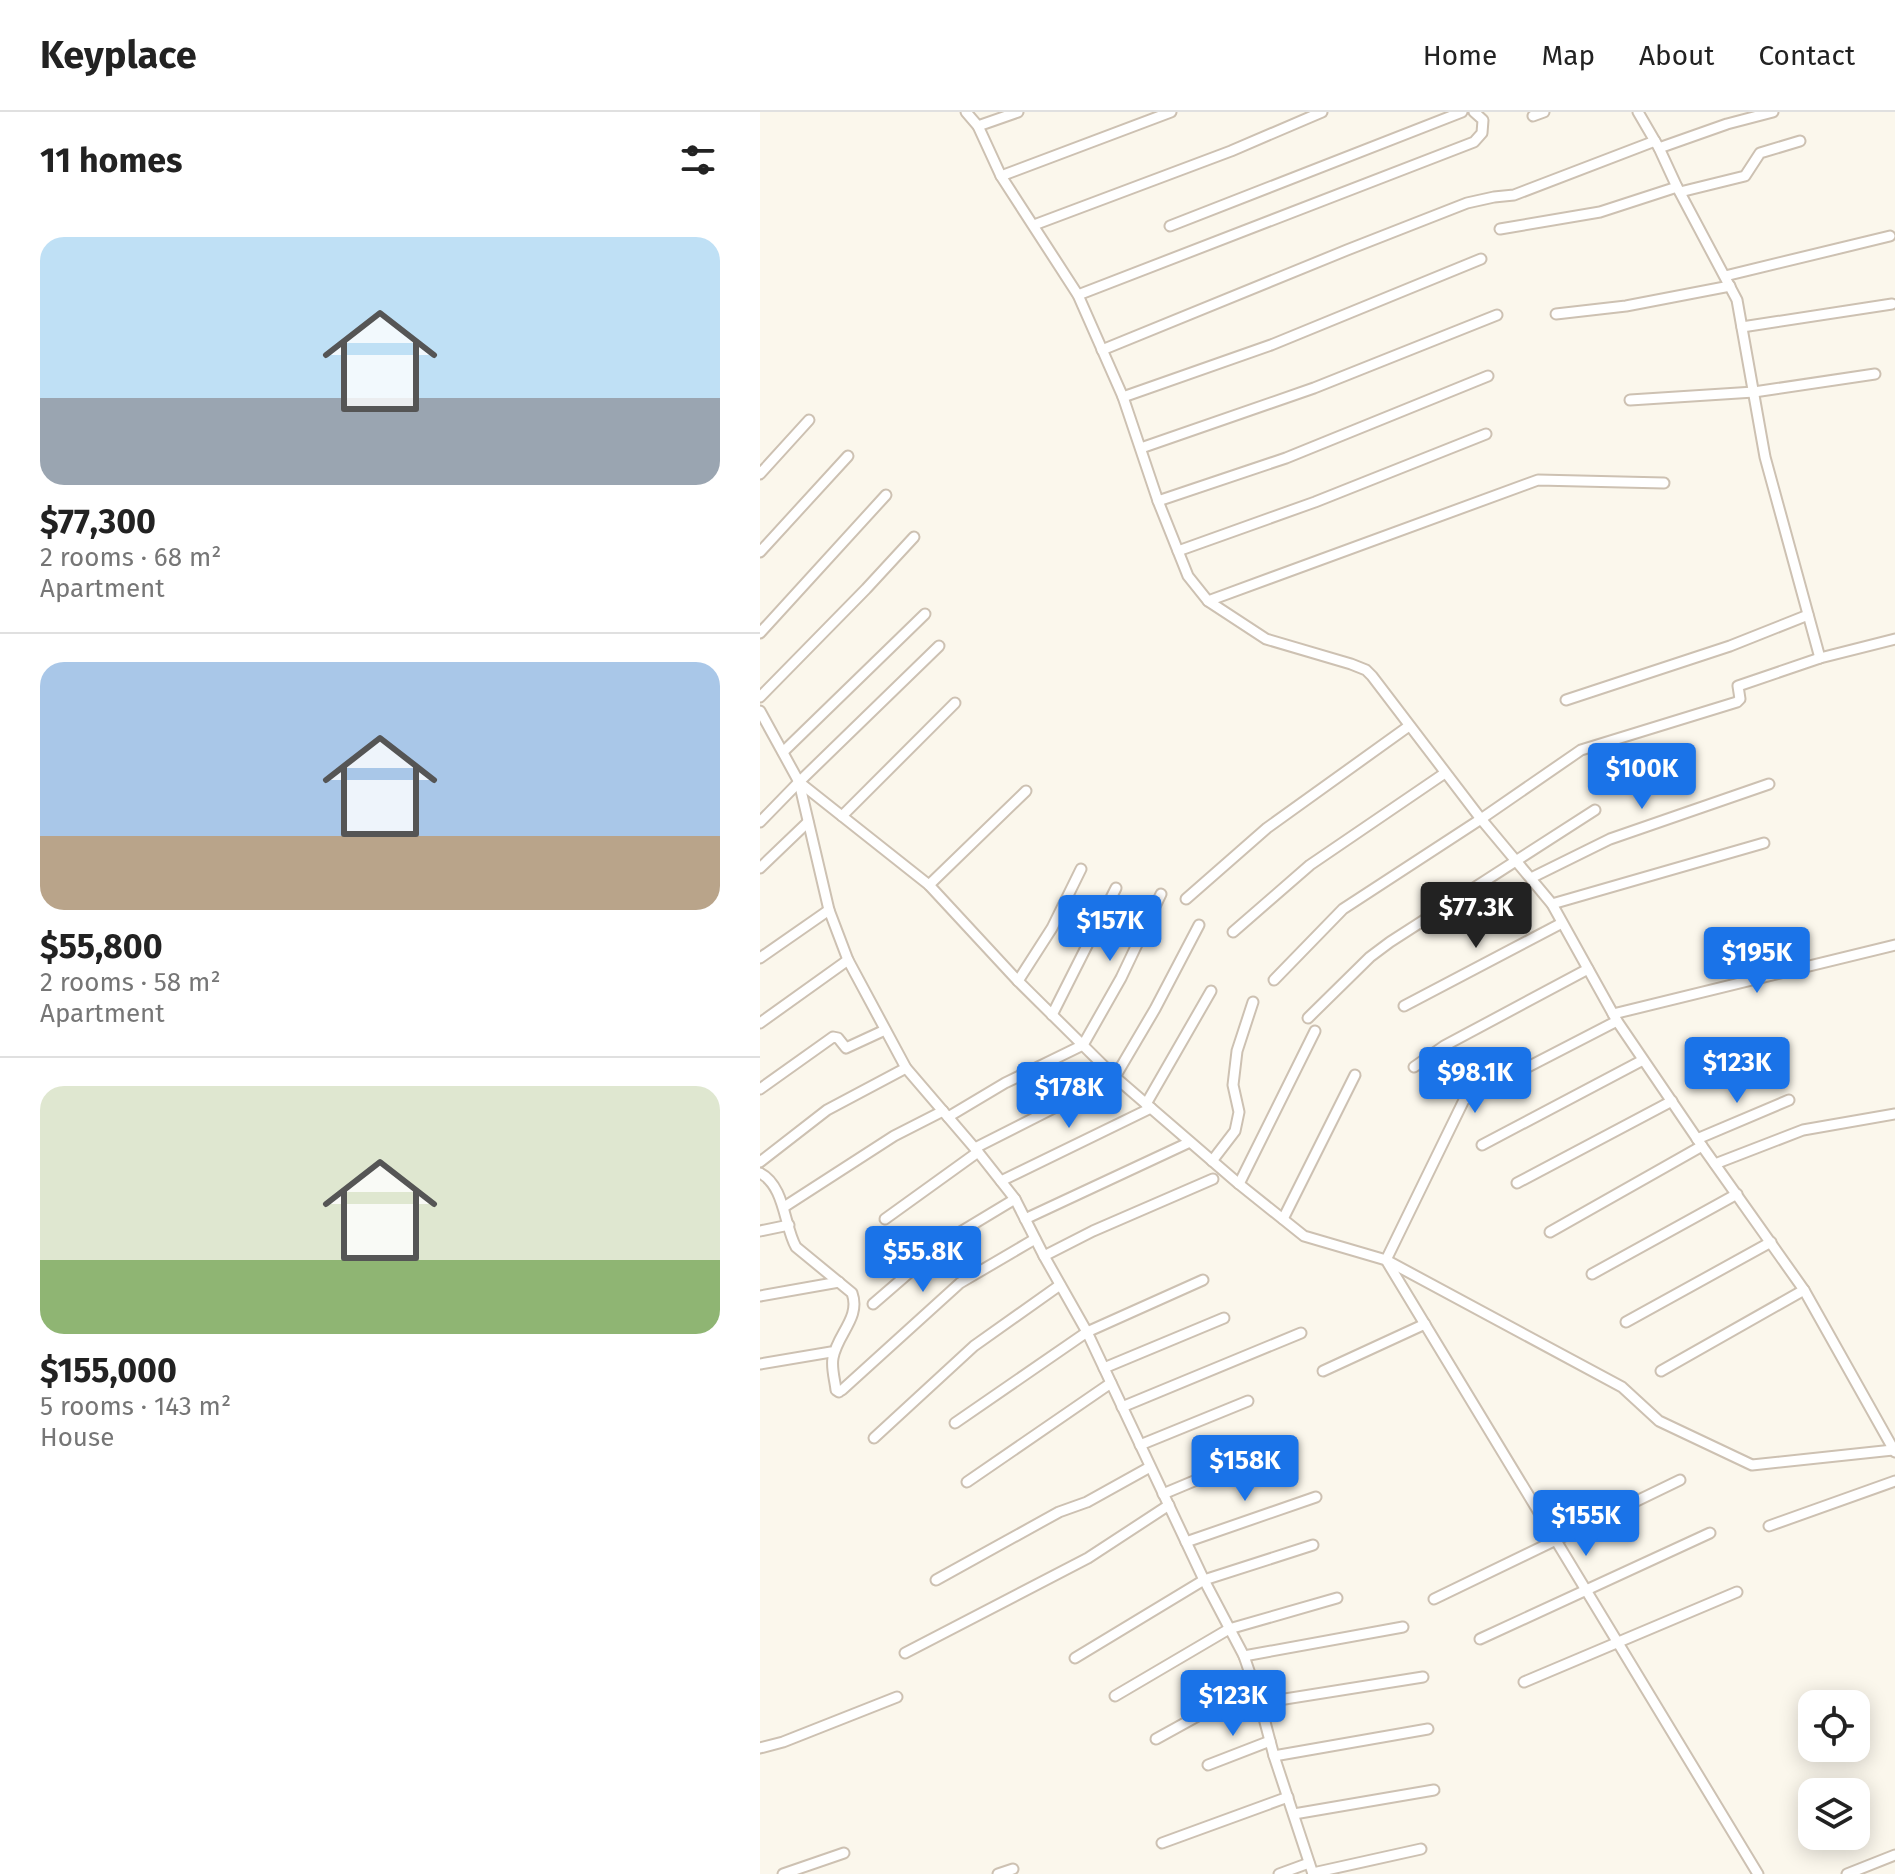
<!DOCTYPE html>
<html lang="en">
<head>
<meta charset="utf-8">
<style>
  :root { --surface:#fff; --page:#f6f6f6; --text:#222; --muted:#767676; --line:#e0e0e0; --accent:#1a73e8 }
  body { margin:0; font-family:"Fira Sans",sans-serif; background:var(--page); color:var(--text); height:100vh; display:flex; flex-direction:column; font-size:30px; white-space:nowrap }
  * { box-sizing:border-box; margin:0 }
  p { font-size:26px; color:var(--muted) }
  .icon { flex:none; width:44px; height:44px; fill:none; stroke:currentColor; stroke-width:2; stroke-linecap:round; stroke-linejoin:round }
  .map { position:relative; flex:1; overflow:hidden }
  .details { display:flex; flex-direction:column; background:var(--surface); width:760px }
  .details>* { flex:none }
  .buttons { position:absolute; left:1038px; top:1578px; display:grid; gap:16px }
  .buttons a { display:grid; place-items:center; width:72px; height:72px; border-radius:16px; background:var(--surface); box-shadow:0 4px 20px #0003; font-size:40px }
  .price { position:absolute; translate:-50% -68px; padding:0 18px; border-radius:8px; background:var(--accent); color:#fff; font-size:26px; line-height:52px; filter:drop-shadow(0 2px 4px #0008) }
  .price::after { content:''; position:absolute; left:50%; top:48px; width:24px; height:18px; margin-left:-12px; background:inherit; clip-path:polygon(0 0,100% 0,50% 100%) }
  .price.current { background:#222; color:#fff }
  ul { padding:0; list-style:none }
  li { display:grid; align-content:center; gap:16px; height:424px; padding:0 40px }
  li+li { border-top:2px solid var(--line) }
  li span { display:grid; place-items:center; height:248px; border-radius:24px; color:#555 }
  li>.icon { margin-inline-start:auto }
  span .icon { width:144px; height:144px; fill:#fffc; stroke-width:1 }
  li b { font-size:34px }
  h2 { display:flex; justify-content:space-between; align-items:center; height:96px; padding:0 40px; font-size:34px }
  header { display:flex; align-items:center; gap:48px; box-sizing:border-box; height:112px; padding:0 40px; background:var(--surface); border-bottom:2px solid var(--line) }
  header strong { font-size:38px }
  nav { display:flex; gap:44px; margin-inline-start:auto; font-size:28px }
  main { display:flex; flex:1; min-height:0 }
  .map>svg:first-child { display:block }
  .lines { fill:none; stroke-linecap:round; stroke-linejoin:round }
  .minor-casing { stroke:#cdc1b2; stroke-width:13 }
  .minor { stroke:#fff; stroke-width:9 }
</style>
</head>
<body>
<header>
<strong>Keyplace</strong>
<nav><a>Home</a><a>Map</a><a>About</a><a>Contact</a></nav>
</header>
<main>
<section class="details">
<h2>11 homes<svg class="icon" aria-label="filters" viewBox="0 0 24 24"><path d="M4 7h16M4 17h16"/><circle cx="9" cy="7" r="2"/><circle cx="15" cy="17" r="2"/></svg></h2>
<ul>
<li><span style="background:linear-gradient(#bfe0f5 65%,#9aa5b1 0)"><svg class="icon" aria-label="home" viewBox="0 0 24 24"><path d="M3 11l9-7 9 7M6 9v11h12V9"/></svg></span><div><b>$77,300</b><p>2 rooms · 68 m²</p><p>Apartment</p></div></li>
<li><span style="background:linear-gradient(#a9c7e8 70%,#b9a48a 0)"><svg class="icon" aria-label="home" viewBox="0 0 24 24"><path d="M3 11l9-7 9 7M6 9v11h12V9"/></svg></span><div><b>$55,800</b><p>2 rooms · 58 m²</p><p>Apartment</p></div></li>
<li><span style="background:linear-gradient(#dfe7d0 70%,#8fb573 0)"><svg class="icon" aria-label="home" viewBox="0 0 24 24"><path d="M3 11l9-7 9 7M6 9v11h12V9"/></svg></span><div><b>$155,000</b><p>5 rooms · 143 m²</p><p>House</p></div></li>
</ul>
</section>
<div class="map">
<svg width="1135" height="1762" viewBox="0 0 1135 1762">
  <rect width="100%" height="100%" fill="#fbf7ec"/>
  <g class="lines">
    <g class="minor-casing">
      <g id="minor">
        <polyline points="206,0 218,14 241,64 318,183 363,285 398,389 428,464 448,489 506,527 591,552 606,558 612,564 721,707 792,792 857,909 942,1034 1044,1178 1135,1340"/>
        <polyline points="878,0 899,36 917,75 977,188 1005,345 1060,546"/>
        <polyline points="773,4 784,0"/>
        <polyline points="218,14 258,0"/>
        <polyline points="899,36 967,12 1013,0"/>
        <polyline points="241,64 411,0"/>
        <polyline points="920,80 985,64 1000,41 1040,29"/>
        <polyline points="274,113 471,39 562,0"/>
        <polyline points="410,114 702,0"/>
        <polyline points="740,117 840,100 917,75"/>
        <polyline points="965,164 1130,124"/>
        <polyline points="318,183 714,30 722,21 723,8 714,0"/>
        <polyline points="796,202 866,194 970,174"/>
        <polyline points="982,215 1132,192"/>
        <polyline points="342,238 587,138 707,91 734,85 754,83 895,29"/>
        <polyline points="363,285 511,233 721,147"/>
        <polyline points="870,288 994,280 1115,262"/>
        <polyline points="381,336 554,276 737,203"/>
        <polyline points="0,362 49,308"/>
        <polyline points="398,389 526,346 728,264"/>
        <polyline points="418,439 555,390 726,322"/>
        <polyline points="0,440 88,344"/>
        <polyline points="448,489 778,368 904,371"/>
        <polyline points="0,521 126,383"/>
        <polyline points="0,585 106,477 154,425"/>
        <polyline points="806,588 970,534 1048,503"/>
        <polyline points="0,599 39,670 69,798 88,848 146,956 218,1040 255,1087 284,1144 327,1220 444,1468 484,1544 500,1591 514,1644 553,1762"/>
        <polyline points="23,640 165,502"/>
        <polyline points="39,670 169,773 258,869 355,965 479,1072 544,1124 626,1148 862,1275 899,1309 992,1353 1133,1338"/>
        <polyline points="82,704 195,591"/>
        <polyline points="0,710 39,670 179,534"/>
        <polyline points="0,756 48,710"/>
        <polyline points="771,766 850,727 1009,672"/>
        <polyline points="169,773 266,679"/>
        <polyline points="426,787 507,716 649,614"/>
        <polyline points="792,792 1004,731"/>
        <polyline points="473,820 550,753 685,661"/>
        <polyline points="0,846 69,798"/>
        <polyline points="514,868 583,797 721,707 821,638 977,590 980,587 978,574 1060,546 1135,527"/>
        <polyline points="258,869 292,816 321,757"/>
        <polyline points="644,894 802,811"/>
        <polyline points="853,902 1135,833"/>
        <polyline points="292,903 356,776"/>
        <polyline points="548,906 610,845 630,830 835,698"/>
        <polyline points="857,909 704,988 626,1148 998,1762"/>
        <polyline points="0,911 88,848"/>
        <polyline points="654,955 684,934 828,857"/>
        <polyline points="0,977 73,925 78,926 86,936 125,918"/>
        <polyline points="386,992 451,879"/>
        <polyline points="188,1005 245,971 323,933 361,866 401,782"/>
        <polyline points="937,1027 1029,988"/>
        <polyline points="722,1033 883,948"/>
        <polyline points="215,1036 355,965 395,897 439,813"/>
        <polyline points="452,1049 475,1019 479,1000 473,973 477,939 493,890"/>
        <polyline points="0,1050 67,998 146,956"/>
        <polyline points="955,1052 1043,1018 1135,1002"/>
        <path d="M0,1061C25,1074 24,1114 36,1135L92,1181C101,1206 77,1222 73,1246C71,1256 75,1268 76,1278L79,1280"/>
        <polyline points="241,1069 391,996"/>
        <polyline points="757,1071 912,989"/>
        <polyline points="479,1072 555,919"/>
        <polyline points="24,1095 134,1024 183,999"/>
        <polyline points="125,1107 218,1040"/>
        <polyline points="265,1107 430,1030"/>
        <polyline points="523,1107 595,963"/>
        <polyline points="0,1119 29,1113"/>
        <polyline points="790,1120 942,1034"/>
        <polyline points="284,1144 333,1119 453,1067"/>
        <polyline points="832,1162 977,1082"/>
        <polyline points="0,1184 79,1170"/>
        <polyline points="113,1192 187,1128 255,1087"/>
        <polyline points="866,1210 1011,1130"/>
        <polyline points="0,1252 71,1240"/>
        <polyline points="344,1256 464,1206"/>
        <polyline points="563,1259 665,1212"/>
        <polyline points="901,1259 1044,1178"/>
        <polyline points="82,1278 200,1171 275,1127"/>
        <polyline points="362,1295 541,1221"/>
        <polyline points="195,1311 327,1220 443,1168"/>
        <polyline points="114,1326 214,1234 300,1173"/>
        <polyline points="380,1333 488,1289"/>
        <polyline points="207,1370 351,1271"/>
        <polyline points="403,1382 527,1330"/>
        <polyline points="1009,1414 1135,1369"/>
        <polyline points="426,1430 556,1385"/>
        <polyline points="176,1468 299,1400 327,1390 390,1355"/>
        <polyline points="674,1487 920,1368"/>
        <polyline points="720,1527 950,1421"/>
        <polyline points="145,1541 328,1446 409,1393"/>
        <polyline points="484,1544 643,1515"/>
        <polyline points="315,1546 444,1468 553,1433"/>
        <polyline points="764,1570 977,1480"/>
        <polyline points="355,1584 469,1517 577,1486"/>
        <polyline points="500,1591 663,1565"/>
        <polyline points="396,1627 494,1573"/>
        <polyline points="0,1636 23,1630 137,1585"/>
        <polyline points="514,1644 668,1617"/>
        <polyline points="448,1653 510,1629"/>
        <polyline points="534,1702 674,1678"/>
        <polyline points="402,1731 528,1685"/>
        <polyline points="553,1761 661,1737"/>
        <polyline points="23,1762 84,1741"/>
        <polyline points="238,1762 253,1757"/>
        <polyline points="519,1762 549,1751"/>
        <polyline points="1087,1762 1135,1743"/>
      </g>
    </g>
    <use href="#minor" class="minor"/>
  </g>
</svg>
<div class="buttons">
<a><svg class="icon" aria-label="locate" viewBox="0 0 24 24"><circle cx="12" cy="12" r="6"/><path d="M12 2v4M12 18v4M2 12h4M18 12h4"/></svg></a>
<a><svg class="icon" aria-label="layers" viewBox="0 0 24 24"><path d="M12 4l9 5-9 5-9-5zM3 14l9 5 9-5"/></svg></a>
</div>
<b class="price" style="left:882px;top:699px">$100K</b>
<b class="price current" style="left:716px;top:838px">$77.3K</b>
<b class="price" style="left:350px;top:851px">$157K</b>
<b class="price" style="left:997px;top:883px">$195K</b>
<b class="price" style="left:977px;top:993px">$123K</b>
<b class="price" style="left:715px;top:1003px">$98.1K</b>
<b class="price" style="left:309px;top:1018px">$178K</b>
<b class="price" style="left:163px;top:1182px">$55.8K</b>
<b class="price" style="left:485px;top:1391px">$158K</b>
<b class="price" style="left:826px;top:1446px">$155K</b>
<b class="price" style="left:473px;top:1626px">$123K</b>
</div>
</main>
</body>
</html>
